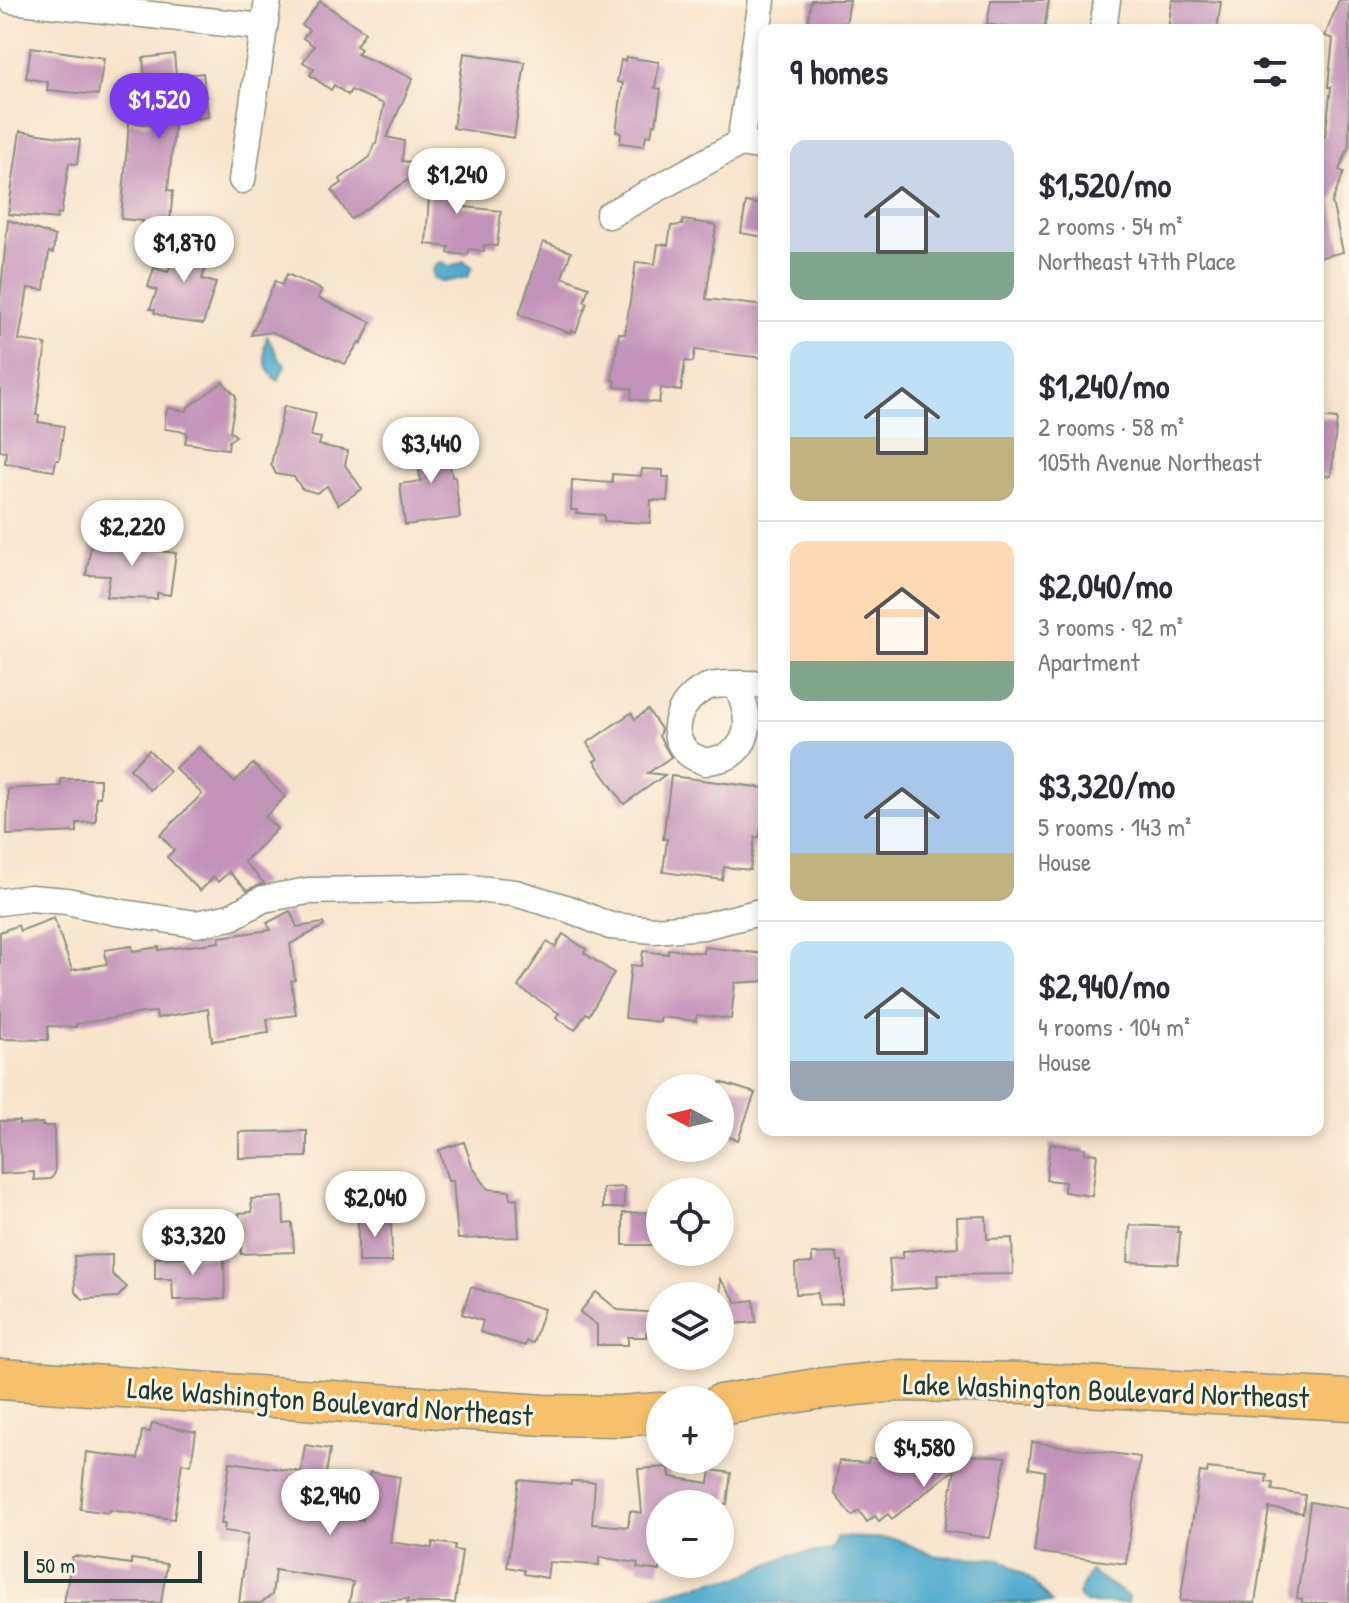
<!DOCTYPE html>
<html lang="en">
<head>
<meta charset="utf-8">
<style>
  :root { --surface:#fff; --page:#f2f2f3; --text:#2b2b33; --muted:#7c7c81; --line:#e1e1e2; --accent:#7c3aed }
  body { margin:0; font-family:"Patrick Hand",sans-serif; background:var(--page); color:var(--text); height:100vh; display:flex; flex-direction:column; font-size:30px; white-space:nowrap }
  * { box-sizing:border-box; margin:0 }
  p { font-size:26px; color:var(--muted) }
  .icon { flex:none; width:44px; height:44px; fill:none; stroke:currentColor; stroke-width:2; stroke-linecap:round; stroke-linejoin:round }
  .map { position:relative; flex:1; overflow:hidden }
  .drawer { position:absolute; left:758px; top:24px; width:566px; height:1112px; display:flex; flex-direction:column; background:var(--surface); border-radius:16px; box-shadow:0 4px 12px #0003 }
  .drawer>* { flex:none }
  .needle { width:52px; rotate:278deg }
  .tools { position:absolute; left:646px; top:1074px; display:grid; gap:16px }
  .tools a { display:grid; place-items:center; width:88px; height:88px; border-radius:50%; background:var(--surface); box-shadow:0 4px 12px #0003; font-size:40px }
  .scale { position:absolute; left:24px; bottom:20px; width:178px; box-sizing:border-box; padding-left:8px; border:4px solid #1f3d34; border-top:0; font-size:22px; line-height:28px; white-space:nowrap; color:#1f3d34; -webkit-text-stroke:6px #fcf5e5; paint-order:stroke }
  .price { position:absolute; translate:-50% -68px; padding:0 18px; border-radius:28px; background:#fff; color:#222; font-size:26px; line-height:52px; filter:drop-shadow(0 2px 4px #0008) }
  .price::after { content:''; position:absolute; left:50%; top:48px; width:24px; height:18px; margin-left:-12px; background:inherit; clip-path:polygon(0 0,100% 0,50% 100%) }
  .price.current { background:var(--accent); color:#fff }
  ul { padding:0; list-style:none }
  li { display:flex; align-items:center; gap:24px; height:200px; padding:0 32px }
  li+li { border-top:2px solid var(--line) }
  li span { display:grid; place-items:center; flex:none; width:224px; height:160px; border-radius:16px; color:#555 }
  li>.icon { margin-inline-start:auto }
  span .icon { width:96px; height:96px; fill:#fffc; stroke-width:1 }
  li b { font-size:34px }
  h2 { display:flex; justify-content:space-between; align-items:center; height:96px; padding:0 32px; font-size:34px }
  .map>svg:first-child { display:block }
  .water { fill:#50aace; stroke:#387481; stroke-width:2 }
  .building { fill:#c293b9 }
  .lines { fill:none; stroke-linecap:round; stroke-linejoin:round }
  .street-casing { stroke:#8b9080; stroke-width:29 }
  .primary-casing { stroke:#8b9080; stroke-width:43 }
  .street { stroke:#fff; stroke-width:26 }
  .primary { stroke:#f7c06c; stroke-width:40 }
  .labels { text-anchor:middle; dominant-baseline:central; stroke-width:6; stroke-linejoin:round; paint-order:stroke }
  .street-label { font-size:30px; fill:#1f3d34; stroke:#fcf5e5 }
</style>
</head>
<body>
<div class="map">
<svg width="1349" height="1603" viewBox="0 0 1349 1603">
  <rect width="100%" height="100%" fill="#fcf5e5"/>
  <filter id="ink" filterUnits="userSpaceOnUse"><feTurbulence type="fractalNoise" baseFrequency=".0125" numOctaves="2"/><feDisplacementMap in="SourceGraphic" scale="16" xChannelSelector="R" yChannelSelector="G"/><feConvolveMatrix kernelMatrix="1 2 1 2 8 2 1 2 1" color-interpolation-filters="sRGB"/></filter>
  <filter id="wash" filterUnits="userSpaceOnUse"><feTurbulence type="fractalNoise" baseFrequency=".006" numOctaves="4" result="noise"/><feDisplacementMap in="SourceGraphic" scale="32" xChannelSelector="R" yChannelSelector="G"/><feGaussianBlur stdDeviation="1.8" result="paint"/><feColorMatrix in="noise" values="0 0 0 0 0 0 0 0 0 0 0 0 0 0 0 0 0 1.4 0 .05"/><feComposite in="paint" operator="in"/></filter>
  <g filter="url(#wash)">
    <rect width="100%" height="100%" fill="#f7e4cc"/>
    <g class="water">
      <polygon points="464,261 472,267 467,277 444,282 433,278 432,272 436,264 442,262 451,267"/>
      <path d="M267,336L279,359L285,365L278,381C264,372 262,351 267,336Z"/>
      <polygon points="837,1537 896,1539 935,1556 1001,1559 1034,1582 1052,1603 630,1603 717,1580 738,1578 789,1555 827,1551 834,1546"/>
      <polygon points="1090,1571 1129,1597 1128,1603 1085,1603 1078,1595"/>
    </g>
    <g id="blocks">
      <g class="building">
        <polygon points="811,0 850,0 845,30 807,30"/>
        <polygon points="991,0 1049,0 1044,30 1022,30 987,24"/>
        <polygon points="1172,0 1221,2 1217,30 1168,30"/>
        <polygon points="1339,0 1349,0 1349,146 1339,170 1344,172 1332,202 1343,252 1318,258 1318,135 1325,137 1331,87 1328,87 1333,39 1325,36"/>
        <polygon points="320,1 365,32 356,46 361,49 357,54 413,78 387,137 404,141 402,161 431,164 351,219 332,190 342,183 340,179 370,157 374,144 376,144 384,104 351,90 348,95 334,85 331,90 310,75 314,69 303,62 314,46 303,38 309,30 302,25"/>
        <polygon points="31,47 104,58 98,95 47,90 48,82 26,78"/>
        <polygon points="464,53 525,62 514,138 453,128"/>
        <polygon points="174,54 176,76 203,73 208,117 175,121 168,190 173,191 169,231 142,228 143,221 121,219 129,122 150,125 143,58"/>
        <polygon points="626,57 659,62 655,88 661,89 656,125 653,124 651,136 646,135 644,146 620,143 621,133 616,132 623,83 617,82 621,60 625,61"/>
        <polygon points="20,131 80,140 77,164 69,163 61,214 58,213 57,219 8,214"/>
        <polygon points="431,164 462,167 457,206 501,211 497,246 484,245 484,251 469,249 468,255 448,253 449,247 426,244"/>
        <polygon points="746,202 764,205 764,237 741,233"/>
        <polygon points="8,220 55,236 53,253 49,252 44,290 28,288 19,340 46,344 36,415 39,415 38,422 64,426 59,460 56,460 54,471 5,463 6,452 0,451 0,298"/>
        <polygon points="683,220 716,225 706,299 764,306 764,358 695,350 693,362 685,361 681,391 661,388 659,403 631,399 632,389 615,387 616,381 612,380 619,333 625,334 636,262 655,264 658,244 668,245 671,226 682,225"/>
        <polygon points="181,235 213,245 202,279 216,283 203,324 174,320 154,313 155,310 150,309 157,290 148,287 154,268 168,272"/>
        <polygon points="543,242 571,252 562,277 589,287 584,301 587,303 576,332 571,330 570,333 519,315"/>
        <polygon points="287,274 322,290 318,298 371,322 361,344 359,342 345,364 272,332 251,335 275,281 282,285"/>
        <polygon points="223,382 236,396 230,431 236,436 229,441 228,449 185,443 187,432 165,429 165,416 168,408 187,411 188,407"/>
        <polygon points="284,406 316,413 311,436 321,438 319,445 348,451 345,465 362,489 338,505 327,486 317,493 302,489 294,477 276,474 271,464"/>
        <polygon points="1318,417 1337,419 1331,476 1318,475"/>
        <polygon points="444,431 452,477 455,477 460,518 405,525 400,484 421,481 414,442 427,440 426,434"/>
        <polygon points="642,469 663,470 663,477 669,477 667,501 651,500 650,523 604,521 604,515 576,513 577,510 571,510 572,480 612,483 612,474 641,476"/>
        <polygon points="118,530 127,540 142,540 142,549 176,553 170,595 157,593 157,599 106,597 110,576 86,575 91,545 100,546"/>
        <polygon points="648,710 661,729 659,736 671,757 648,773 665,775 624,804 594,761 598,759 587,743 631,713 635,719"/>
        <polygon points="199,747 234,782 253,764 285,797 265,817 277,829 244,862 264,883 247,890 229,872 218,882 214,877 200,891 167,857 174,850 160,835 202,794 175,768"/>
        <polygon points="149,750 170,771 150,790 130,769"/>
        <polygon points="671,776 764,788 764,816 759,837 755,837 750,870 724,867 722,880 663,872 667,839 663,839"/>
        <polygon points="61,779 100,779 100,797 96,797 96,822 77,823 77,832 7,835 8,789 61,786"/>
        <polygon points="290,911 297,927 323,923 324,926 290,944 295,980 291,981 296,1015 267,1019 269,1033 212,1041 208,1009 157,1018 156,1012 143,1013 76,1024 76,1027 48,1026 48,1040 0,1039 0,932 18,925 20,931 54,918 72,970 107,964 105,950 132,946 133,951 159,947 159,950 219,942 219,937 271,930 267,923"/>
        <polygon points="563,934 586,949 584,953 614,973 589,1015 586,1013 575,1030 556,1018 559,1013 518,987 547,942 555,947"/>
        <polygon points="704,947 764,954 764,981 735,983 731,1019 697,1015 696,1021 660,1017 660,1022 625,1018 631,965 641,966 643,951 668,954 668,949 703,953"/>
        <polygon points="720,1082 755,1093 738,1140 720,1134"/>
        <polygon points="0,1121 19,1121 19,1124 42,1123 42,1126 54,1126 55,1173 51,1179 34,1180 34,1172 1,1174"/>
        <polygon points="307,1131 307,1157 239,1158 239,1132"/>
        <polygon points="464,1142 472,1166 488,1189 510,1191 510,1199 517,1198 519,1237 458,1239 453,1180 448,1181 439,1150"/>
        <polygon points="1050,1144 1085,1148 1084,1153 1097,1154 1092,1196 1064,1192 1065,1182 1046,1180"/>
        <polygon points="624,1187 624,1208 603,1208 603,1188"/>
        <polygon points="283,1197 284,1224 292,1223 294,1252 241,1254 239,1213 252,1212 251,1199"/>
        <polygon points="660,1212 660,1245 623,1245 623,1213"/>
        <polygon points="391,1215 392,1262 358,1262 358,1216"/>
        <polygon points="986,1216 987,1239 1012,1238 1013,1274 937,1275 938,1287 892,1290 889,1259 903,1258 903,1251 958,1247 957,1217"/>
        <polygon points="1130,1225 1178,1227 1177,1232 1180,1232 1178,1264 1128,1262"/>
        <polygon points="837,1253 838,1261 842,1261 842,1304 819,1305 818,1293 796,1294 795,1264 812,1263 812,1254"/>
        <polygon points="112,1255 112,1274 127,1287 118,1297 83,1299 75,1292 74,1256"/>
        <polygon points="224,1257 225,1299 173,1300 172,1279 155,1279 155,1258"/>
        <polygon points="720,1279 737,1302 754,1300 756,1322 721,1325"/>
        <polygon points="471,1287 544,1309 533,1343 526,1341 525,1346 480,1332 483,1321 462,1314"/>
        <polygon points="596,1292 618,1310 658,1313 660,1332 646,1332 646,1337 628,1337 628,1345 597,1345 597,1325 580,1312"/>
        <polygon points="152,1423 196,1432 191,1465 182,1463 174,1519 110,1510 109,1513 80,1509 86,1452 138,1459 142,1431 150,1432"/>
        <polygon points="1032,1442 1140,1457 1126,1564 1034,1552 1045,1471 1029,1468"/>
        <polygon points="305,1445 330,1449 320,1514 363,1520 370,1472 400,1477 390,1542 432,1548 433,1542 455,1545 454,1550 462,1551 455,1603 407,1603 408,1599 349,1603 353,1582 275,1570 272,1595 261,1603 239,1603 248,1534 224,1531 225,1524 221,1524 230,1462 301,1472"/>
        <polygon points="969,1455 1006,1457 990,1538 944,1531 955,1469 892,1519 888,1514 879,1521 875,1516 867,1522 859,1511 852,1516 834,1493 839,1461 868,1463 869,1458 901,1462 901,1457 956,1464 957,1456 968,1457"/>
        <polygon points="669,1467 670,1477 709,1483 711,1470 731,1473 727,1504 660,1504 660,1571 637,1568 638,1563 599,1557 599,1565 549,1562 547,1578 524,1574 524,1570 507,1567 519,1480 571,1485 571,1481 595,1482 592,1524 628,1527 630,1511 642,1513 638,1469"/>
        <polygon points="1208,1468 1267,1475 1266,1482 1273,1483 1272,1490 1305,1495 1303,1513 1269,1508 1255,1603 1180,1601 1200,1472 1207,1473"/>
        <polygon points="1310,1502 1349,1509 1349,1603 1302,1603 1302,1599 1297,1598"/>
        <polygon points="75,1556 131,1564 131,1559 167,1564 161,1603 64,1603 72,1557"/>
      </g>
    </g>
  </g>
  <g filter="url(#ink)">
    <use href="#blocks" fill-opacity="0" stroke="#8b9080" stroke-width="2"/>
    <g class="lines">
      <g class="street-casing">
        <g id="street">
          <polyline points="11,0 264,27"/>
          <polyline points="1103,30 1107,0"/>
          <polyline points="740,143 762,0"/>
          <polyline points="242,180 268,0"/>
          <polyline points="609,215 740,143 764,147"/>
          <path d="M737,685C747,709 756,737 730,755C724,759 712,760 705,762C700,759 692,757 688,753C664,732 682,697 707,687C720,682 749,685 764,684"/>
          <polyline points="0,902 30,898 67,901 117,912 196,924 231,917 263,899 308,891 468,888 515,893 569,909 610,926 654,930 704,926 764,911"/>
        </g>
      </g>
      <g class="primary-casing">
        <g id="primary">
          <polyline points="0,1379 545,1415 619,1416 660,1413"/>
          <polyline points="720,1405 816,1389 896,1381 1025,1383 1349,1400"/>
        </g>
      </g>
      <use href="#street" class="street"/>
      <use href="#primary" class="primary"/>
    </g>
  </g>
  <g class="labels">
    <g class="street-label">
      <text transform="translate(1106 1390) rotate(2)">Lake Washington Boulevard Northeast</text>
      <text transform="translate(330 1401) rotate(4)">Lake Washington Boulevard Northeast</text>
    </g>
  </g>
</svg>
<div class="tools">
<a><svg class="needle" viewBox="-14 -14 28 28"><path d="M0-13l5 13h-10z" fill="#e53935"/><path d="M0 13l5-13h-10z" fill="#7c7c81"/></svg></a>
<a><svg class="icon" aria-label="locate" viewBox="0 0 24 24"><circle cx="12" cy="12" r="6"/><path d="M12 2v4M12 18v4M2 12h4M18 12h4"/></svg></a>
<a><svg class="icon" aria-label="layers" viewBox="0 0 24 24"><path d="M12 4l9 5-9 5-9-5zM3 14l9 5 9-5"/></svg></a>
<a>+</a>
<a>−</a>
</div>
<div class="scale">50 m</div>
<b class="price current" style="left:159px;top:141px">$1,520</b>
<b class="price" style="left:457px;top:216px">$1,240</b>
<b class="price" style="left:184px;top:284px">$1,870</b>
<b class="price" style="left:431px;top:485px">$3,440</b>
<b class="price" style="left:132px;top:568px">$2,220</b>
<b class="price" style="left:375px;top:1239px">$2,040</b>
<b class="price" style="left:193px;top:1277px">$3,320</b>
<b class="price" style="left:924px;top:1489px">$4,580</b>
<b class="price" style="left:330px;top:1537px">$2,940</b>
<section class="drawer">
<h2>9 homes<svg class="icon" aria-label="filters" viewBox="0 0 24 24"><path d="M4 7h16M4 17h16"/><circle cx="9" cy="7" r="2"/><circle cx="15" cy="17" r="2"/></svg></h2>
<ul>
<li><span style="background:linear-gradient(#c9d6e8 70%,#7fa58c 0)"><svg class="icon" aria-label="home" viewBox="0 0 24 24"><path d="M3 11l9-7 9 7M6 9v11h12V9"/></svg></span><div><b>$1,520/mo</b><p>2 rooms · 54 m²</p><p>Northeast 47th Place</p></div></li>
<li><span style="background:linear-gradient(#bfe0f5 60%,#c2b280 0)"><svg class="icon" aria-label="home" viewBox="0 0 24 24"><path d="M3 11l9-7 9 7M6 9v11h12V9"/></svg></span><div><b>$1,240/mo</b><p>2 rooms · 58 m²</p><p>105th Avenue Northeast</p></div></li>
<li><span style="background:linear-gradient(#ffd9b3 75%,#7fa58c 0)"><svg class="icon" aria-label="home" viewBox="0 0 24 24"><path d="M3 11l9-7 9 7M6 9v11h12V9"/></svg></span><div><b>$2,040/mo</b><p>3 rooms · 92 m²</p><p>Apartment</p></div></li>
<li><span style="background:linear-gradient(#a9c7e8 70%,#c2b280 0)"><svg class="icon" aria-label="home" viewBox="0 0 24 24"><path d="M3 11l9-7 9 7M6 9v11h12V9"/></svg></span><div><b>$3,320/mo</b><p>5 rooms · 143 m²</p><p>House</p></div></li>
<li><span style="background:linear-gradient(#bfe0f5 75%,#9aa5b1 0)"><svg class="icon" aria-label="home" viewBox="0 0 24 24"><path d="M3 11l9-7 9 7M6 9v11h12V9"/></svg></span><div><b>$2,940/mo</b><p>4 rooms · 104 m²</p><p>House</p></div></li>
</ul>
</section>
</div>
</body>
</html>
